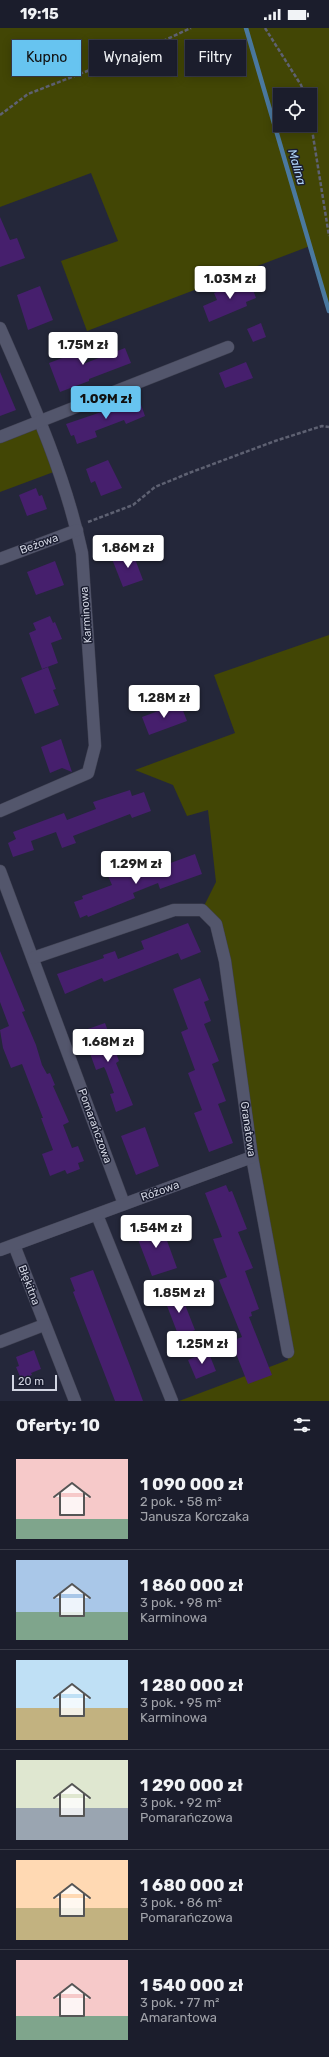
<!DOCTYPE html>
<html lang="pl">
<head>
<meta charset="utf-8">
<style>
  :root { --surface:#1b1d2c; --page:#282a38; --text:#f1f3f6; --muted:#a0a2a9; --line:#393b48; --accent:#67c4f0 }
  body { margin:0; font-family:Rubik,sans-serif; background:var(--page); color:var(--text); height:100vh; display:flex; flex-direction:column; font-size:15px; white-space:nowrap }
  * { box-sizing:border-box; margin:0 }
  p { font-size:13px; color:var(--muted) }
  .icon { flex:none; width:22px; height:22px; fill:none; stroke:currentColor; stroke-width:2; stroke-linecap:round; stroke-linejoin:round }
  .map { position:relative; height:1373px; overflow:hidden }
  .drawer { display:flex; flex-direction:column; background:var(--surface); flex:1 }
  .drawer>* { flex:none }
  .top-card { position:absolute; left:12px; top:12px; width:305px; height:36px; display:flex; gap:8px }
  .fabs { position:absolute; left:273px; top:60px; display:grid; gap:8px }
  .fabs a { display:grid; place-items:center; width:44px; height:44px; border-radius:0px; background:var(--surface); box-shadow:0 2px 10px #0003,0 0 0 1px var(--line); font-size:20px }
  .scale { position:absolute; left:12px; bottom:10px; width:45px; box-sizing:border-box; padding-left:4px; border:2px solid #d2d5e2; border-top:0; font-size:11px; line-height:14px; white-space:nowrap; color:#d2d5e2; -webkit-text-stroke:3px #1a1d30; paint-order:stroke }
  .price { position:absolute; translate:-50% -34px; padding:0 9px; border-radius:4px; background:#fff; color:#222; font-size:13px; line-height:26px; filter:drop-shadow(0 1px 2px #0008) }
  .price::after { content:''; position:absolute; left:50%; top:24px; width:12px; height:9px; margin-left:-6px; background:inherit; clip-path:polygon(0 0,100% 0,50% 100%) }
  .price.on { background:var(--accent); color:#111 }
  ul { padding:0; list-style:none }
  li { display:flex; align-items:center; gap:12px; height:100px; padding:0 16px }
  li+li { border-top:1px solid var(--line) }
  li span { display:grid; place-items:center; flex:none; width:112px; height:80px; border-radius:0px; color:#555 }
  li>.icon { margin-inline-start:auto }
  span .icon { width:48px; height:48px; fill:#fffc; stroke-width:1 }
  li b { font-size:17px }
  h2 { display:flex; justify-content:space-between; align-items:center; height:48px; padding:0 16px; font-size:17px }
  .pill { padding:0 14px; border-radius:0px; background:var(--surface); box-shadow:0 2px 10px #0003,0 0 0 1px var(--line); font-size:14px; line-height:36px }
  .pill.on { background:var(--accent); color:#111 }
  .status { display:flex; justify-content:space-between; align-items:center; height:28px; padding:0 20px; background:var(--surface); direction:ltr }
  .status svg { height:11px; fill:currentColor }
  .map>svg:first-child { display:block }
  .green { fill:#424605; fill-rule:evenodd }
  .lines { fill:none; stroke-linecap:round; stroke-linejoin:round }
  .stream { stroke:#4a79a0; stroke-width:4.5 }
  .building { fill:#461f6d }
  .street-casing { stroke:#404253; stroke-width:13 }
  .path { stroke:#5e6172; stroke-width:2.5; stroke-dasharray:4 2; stroke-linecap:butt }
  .street { stroke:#53566c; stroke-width:12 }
  .labels { text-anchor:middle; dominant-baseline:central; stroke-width:3; stroke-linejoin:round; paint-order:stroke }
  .street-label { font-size:11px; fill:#d2d5e2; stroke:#1a1d30 }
  .water-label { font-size:12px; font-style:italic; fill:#b0d5f9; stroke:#1a1d30 }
</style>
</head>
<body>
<div class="status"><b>19:15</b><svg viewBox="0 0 49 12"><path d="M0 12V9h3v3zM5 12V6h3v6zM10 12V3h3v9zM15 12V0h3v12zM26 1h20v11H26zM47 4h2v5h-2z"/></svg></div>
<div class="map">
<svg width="329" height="1373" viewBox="0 0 329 1373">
  <rect width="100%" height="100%" fill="#24273a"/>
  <g class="green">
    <path d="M0,0H329V283L310,218L87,303L61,233L118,213L91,145L0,179ZM280,67H310V97H280Z"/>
    <polygon points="41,394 59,442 0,464 0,409"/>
    <polygon points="329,607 329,1373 179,1373 288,1332 219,911 202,882 216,854 208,782 187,788 173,757 135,742 235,705 214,647"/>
  </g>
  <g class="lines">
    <polyline class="stream" points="246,0 329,283"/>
  </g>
  <g class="building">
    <polygon points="0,189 10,212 17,210 25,230 0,239"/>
    <polygon points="249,251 256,270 246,274 247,278 209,294 203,278 217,272 214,265"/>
    <polygon points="40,258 53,292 28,302 17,267"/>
    <polygon points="261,295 266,309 253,314 247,301"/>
    <polygon points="73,310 83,336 125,320 131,335 89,351 89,353 60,364 49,335 65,329 59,315"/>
    <polygon points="246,334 253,350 225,360 219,345"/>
    <polygon points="0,344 16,382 0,388"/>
    <polygon points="138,368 145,388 126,396 124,392 95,403 97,409 77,416 74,407 71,408 66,396 119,378 118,376"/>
    <polygon points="108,432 122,460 101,468 95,453 91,455 86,441"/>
    <polygon points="36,460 39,468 42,467 47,481 27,488 19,467"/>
    <polygon points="132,523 143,552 123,559 112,531"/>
    <polygon points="55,533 64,557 36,567 27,544"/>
    <polygon points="50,588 53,595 55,594 62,611 51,615 58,635 42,641 29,605 36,602 33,595"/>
    <polygon points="48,639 56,661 53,662 59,677 35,686 21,650"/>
    <polygon points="180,675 187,693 149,707 142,689"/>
    <polygon points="61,711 72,744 62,740 50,745 41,719"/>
    <polygon points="130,762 132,768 144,764 151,783 132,790 130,786 73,808 76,815 62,820 56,804 31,813 34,822 13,829 8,815 16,811 13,804 64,785 67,792 96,781 93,774"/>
    <polygon points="195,826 202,846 160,861 158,855 133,865 135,870 88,889 87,887 80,890 74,874 83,871 82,868 112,857 108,848 116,845 118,840 123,842 131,839 135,848"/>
    <polygon points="188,895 201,924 181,932 178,925 104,954 102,950 65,966 57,946 104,930 103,927 115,923 118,931 144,921 141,913"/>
    <polygon points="0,923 25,983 22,984 36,1017 42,1037 47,1046 50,1045 55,1057 53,1058 69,1094 63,1097 72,1120 78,1118 84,1133 78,1135 80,1141 67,1146 65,1142 50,1148 42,1126 53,1122 41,1090 43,1090 22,1036 11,1040 3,1020 0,1002 9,998 0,974"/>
    <polygon points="200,950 209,972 204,974 211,993 204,996 219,1033 212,1036 226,1073 218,1076 233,1115 209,1124 194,1085 202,1082 188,1045 195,1042 181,1004 188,1001 173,961"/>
    <polygon points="105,995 119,1033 116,1035 133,1077 116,1084 110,1066 114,1065 106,1043 104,1039 96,1042 82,1003"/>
    <polygon points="145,1099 159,1138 136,1147 121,1108"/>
    <polygon points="226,1157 229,1164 232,1163 247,1201 238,1204 253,1240 245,1243 259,1281 251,1284 252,1288 249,1289 272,1347 248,1356 231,1313 242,1309 219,1252 227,1249 213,1211 222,1209 205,1165"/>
    <polygon points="156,1193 159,1200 162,1199 177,1240 152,1248 134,1201"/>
    <polygon points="93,1242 132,1343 143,1373 115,1373 73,1264 75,1263 70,1250"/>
    <polygon points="180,1264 195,1302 179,1309 164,1270"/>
    <polygon points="34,1322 41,1341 31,1345 32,1347 21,1351 16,1339 19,1338 16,1329"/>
    <polygon points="208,1323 216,1343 196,1351 188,1332"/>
  </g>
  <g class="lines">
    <g class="street-casing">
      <g id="street">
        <path d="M0,300C32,373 65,446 82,525L95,718L88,745L0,783"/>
        <polyline points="0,409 228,319"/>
        <polyline points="0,531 77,502"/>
        <polyline points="0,843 124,1176"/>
        <polyline points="33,930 174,882 202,882 216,896 225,933 252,1129 288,1324"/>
        <polyline points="97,1187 172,1373"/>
        <polyline points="14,1217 75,1373"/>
        <polyline points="0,1222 252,1129"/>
        <polyline points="0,1314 44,1297"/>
      </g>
    </g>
    <g class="path">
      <polyline points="265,0 301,57 305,67"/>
      <polyline points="0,87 28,66 152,18 191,0"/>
      <polyline points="310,89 329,208"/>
      <polyline points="88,494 133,477 155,459 189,445 275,413 322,398 329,399"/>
    </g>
    <use href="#street" class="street"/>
  </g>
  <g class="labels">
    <g class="street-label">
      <text transform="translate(39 516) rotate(-20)">Beżowa</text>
      <text transform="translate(86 587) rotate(-94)">Karminowa</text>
      <text transform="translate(95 1098) rotate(70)">Pomarańczowa</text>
      <text transform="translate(248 1101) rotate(82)">Granatowa</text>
      <text transform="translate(160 1163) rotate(-20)">Różowa</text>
      <text transform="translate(29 1257) rotate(69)">Błękitna</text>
    </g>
    <g class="water-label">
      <text transform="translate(297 139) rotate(74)">Malina</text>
    </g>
  </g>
</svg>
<div class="fabs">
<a><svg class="icon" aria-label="locate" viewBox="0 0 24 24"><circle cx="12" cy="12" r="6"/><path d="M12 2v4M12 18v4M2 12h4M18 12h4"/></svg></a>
</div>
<div class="scale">20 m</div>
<b class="price" style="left:230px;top:272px">1.03M zł</b>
<b class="price" style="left:83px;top:338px">1.75M zł</b>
<b class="price on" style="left:106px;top:392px">1.09M zł</b>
<b class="price" style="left:128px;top:541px">1.86M zł</b>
<b class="price" style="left:164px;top:691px">1.28M zł</b>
<b class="price" style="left:136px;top:857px">1.29M zł</b>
<b class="price" style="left:108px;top:1035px">1.68M zł</b>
<b class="price" style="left:156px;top:1221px">1.54M zł</b>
<b class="price" style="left:179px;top:1286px">1.85M zł</b>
<b class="price" style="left:202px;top:1337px">1.25M zł</b>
<div class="top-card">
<a class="pill on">Kupno</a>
<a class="pill">Wynajem</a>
<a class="pill">Filtry</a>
</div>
</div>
<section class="drawer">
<h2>Oferty: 10<svg class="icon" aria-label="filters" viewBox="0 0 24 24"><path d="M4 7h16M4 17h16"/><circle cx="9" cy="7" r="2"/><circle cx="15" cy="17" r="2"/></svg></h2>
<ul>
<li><span style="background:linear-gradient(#f6c9c9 75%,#7fa58c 0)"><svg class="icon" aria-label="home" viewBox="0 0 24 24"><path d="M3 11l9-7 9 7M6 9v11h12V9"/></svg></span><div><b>1 090 000 zł</b><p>2 pok. · 58 m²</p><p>Janusza Korczaka</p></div></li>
<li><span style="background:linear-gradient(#a9c7e8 65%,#7fa58c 0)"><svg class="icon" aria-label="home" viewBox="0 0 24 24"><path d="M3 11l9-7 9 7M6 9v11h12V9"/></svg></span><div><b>1 860 000 zł</b><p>3 pok. · 98 m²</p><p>Karminowa</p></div></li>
<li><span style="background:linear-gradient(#bfe0f5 60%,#c2b280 0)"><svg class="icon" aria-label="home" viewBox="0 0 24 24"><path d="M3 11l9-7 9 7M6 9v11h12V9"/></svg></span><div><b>1 280 000 zł</b><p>3 pok. · 95 m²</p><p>Karminowa</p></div></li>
<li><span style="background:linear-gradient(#dfe7d0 60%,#9aa5b1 0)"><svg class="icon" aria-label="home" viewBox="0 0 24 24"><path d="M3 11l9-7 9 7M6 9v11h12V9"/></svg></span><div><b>1 290 000 zł</b><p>3 pok. · 92 m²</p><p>Pomarańczowa</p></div></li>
<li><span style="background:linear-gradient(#ffd9b3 60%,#c2b280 0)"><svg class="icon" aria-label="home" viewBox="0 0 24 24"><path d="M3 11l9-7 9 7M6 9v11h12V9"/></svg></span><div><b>1 680 000 zł</b><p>3 pok. · 86 m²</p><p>Pomarańczowa</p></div></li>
<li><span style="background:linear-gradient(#f6c9c9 70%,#7fa58c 0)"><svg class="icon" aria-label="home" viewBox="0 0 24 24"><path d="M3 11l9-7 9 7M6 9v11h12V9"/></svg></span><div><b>1 540 000 zł</b><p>3 pok. · 77 m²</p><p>Amarantowa</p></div></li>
</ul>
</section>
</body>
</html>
